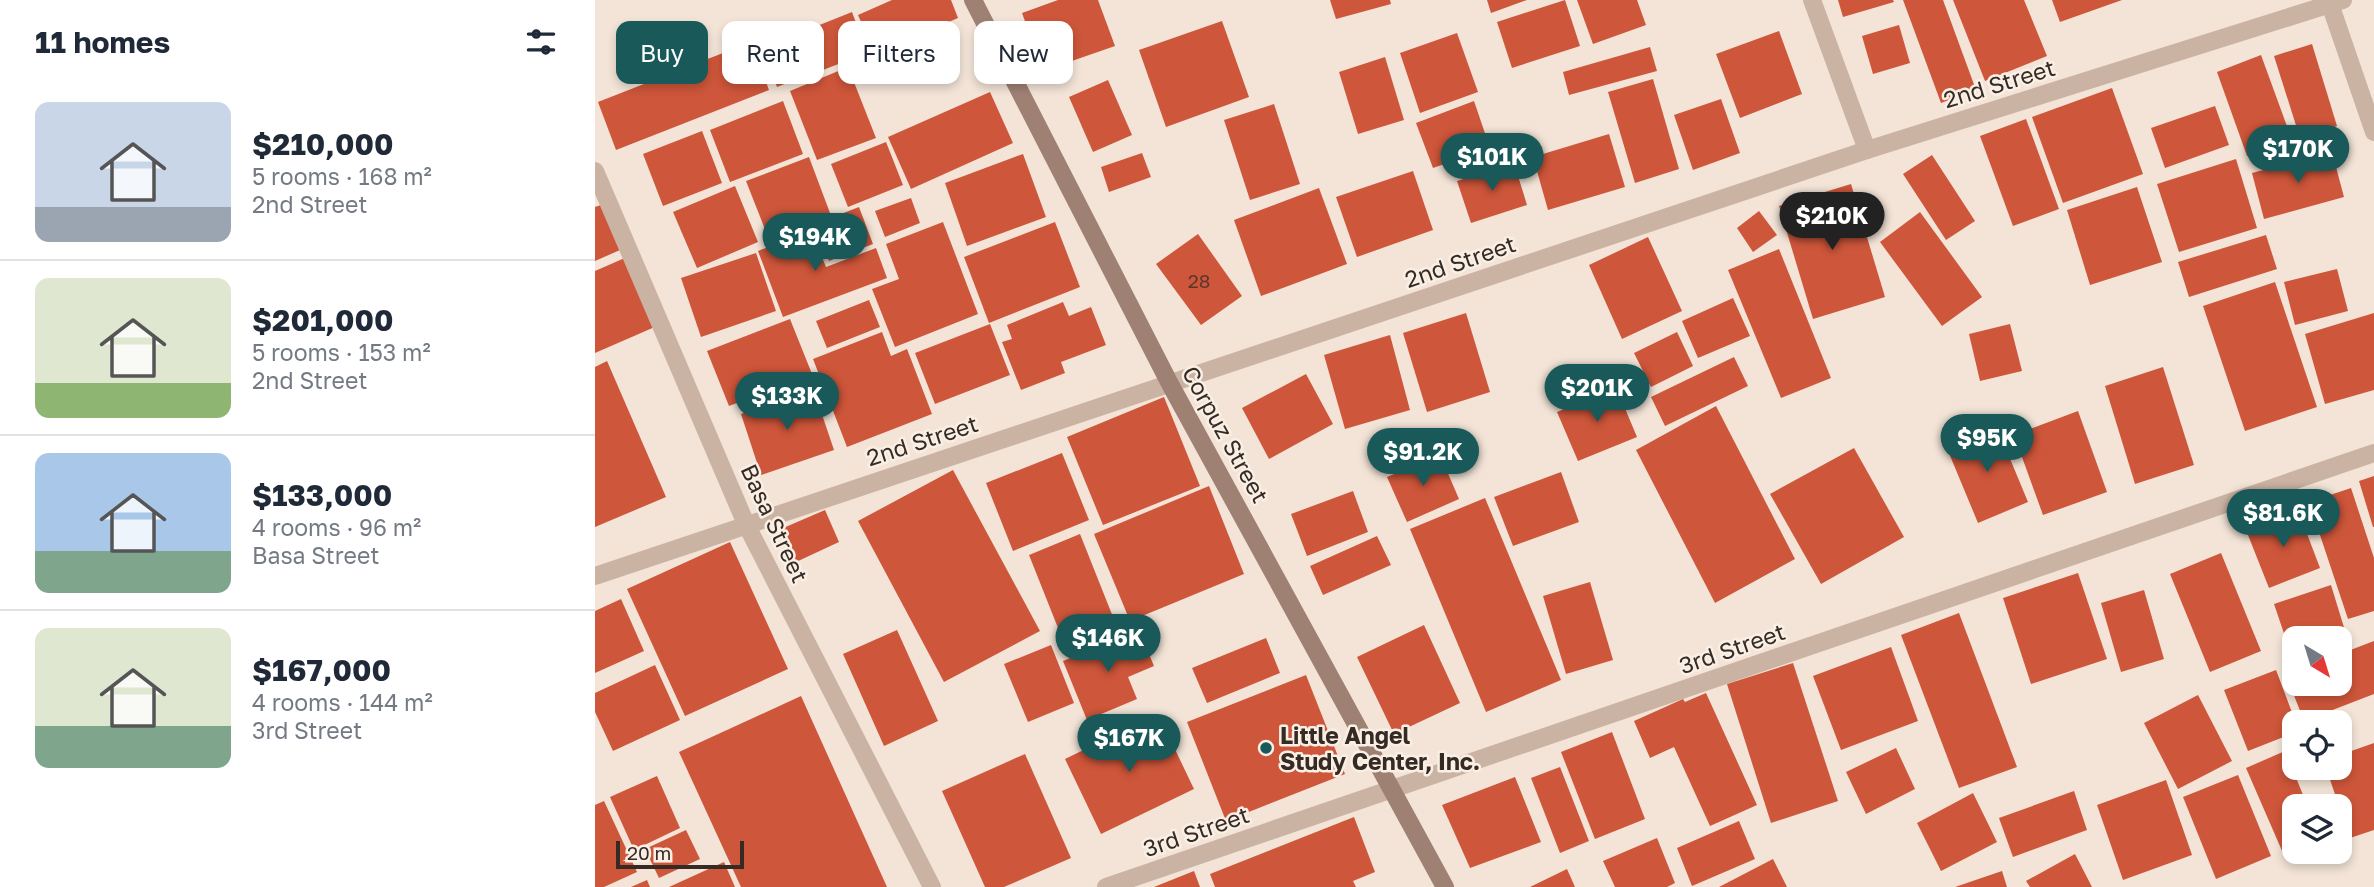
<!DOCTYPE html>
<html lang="en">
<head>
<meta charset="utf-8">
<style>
  :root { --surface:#fff; --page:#f6f6f7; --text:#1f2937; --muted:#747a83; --line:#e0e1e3; --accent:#195959 }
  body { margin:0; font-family:"Golos Text",sans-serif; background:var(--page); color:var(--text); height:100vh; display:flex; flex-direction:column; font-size:26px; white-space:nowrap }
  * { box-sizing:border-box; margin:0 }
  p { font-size:23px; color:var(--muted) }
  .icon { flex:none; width:38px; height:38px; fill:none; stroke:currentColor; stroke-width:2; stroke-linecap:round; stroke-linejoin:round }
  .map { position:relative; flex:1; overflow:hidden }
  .sheet { display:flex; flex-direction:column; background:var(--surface); width:595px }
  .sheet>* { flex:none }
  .top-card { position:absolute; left:21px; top:21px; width:665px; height:63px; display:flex; gap:14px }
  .needle { width:46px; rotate:142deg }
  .controls { position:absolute; left:1687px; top:626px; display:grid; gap:14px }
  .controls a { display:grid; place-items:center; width:70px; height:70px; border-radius:14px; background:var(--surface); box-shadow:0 4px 10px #0003; font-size:35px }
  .scale { position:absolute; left:21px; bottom:18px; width:128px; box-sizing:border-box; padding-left:7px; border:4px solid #362a25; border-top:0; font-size:19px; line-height:24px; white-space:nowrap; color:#362a25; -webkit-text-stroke:5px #faefe4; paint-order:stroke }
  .price { position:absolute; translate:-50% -60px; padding:0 16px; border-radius:24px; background:var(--accent); color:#fff; font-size:23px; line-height:46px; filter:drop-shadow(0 2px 4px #0008) }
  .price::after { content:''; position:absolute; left:50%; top:42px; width:21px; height:16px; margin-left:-10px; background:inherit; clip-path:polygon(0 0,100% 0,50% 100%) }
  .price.selected { background:#222; color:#fff }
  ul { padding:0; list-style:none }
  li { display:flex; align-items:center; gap:21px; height:175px; padding:0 35px }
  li+li { border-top:2px solid var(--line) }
  li span { display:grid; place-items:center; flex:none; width:196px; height:140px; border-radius:14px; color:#555 }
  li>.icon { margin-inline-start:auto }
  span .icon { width:84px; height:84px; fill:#fffc; stroke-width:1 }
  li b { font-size:30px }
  h2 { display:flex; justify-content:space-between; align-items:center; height:84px; padding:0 35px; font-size:30px }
  .tag { padding:0 24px; border-radius:14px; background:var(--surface); box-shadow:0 4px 10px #0003; font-size:24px; line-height:63px }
  .tag.selected { background:var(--accent); color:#fff }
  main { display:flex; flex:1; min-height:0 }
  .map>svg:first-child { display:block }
  .building { fill:#ce563a }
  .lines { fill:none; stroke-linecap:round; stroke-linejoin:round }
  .street { stroke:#cbb3a3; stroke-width:18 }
  .secondary { stroke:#9f8174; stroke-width:18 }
  .poi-dot { fill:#195959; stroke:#faefe4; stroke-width:2.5 }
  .labels { text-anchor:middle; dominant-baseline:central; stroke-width:5; stroke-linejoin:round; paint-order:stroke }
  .number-label { font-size:19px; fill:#5c352a }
  .street-label { font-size:23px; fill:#362a25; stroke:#faefe4 }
  .poi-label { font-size:23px; font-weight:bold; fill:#362a25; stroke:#faefe4; text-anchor:start }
</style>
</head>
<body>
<main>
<section class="sheet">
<h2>11 homes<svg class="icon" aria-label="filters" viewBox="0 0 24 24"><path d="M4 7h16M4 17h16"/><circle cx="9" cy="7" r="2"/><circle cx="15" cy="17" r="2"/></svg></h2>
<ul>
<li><span style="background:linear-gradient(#c9d6e8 75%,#9aa5b1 0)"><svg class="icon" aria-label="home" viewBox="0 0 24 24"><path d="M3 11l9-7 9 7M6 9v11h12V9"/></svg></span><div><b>$210,000</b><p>5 rooms · 168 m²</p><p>2nd Street</p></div></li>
<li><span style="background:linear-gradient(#dfe7d0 75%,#8fb573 0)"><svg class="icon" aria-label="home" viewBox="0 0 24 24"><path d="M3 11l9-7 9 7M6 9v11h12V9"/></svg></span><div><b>$201,000</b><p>5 rooms · 153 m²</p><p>2nd Street</p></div></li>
<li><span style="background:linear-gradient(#a9c7e8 70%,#7fa58c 0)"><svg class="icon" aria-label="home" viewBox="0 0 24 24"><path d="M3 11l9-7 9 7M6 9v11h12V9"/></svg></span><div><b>$133,000</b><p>4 rooms · 96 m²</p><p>Basa Street</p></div></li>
<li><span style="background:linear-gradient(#dfe7d0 70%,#7fa58c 0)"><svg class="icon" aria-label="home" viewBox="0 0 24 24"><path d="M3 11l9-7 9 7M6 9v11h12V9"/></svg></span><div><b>$167,000</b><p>4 rooms · 144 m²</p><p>3rd Street</p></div></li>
</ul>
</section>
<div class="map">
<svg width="1779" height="887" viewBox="0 0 1779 887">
  <rect width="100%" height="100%" fill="#f3e4d7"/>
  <g class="building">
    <polygon points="297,0 356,0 363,18 280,54 263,15"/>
    <polygon points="463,0 503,0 520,46 448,71 427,13"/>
    <polygon points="735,0 795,0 796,4 741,19"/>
    <polygon points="892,0 932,0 896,13"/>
    <polygon points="970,0 985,46 917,68 902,22"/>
    <polygon points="982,0 1042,0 1051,25 998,44"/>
    <polygon points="1243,0 1298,0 1299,2 1248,17"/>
    <polygon points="1308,0 1348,0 1381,90 1346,103"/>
    <polygon points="1358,0 1429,0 1452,56 1390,81"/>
    <polygon points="1457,0 1527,0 1465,22"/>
    <polygon points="257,12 272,53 228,70 212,30"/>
    <polygon points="627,21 654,97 571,127 544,50"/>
    <polygon points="1304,25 1315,63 1278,74 1267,36"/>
    <polygon points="201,31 218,73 182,87 166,45"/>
    <polygon points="1184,31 1207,94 1145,118 1121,54"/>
    <polygon points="862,33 883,92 825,113 805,53"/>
    <polygon points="156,42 174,90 21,150 3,102"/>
    <polygon points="1717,44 1742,126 1705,138 1679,56"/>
    <polygon points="1055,47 1062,71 974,95 968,72"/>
    <polygon points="1666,55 1697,140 1652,156 1622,72"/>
    <polygon points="790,57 809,120 763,134 744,72"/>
    <polygon points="253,67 281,138 222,160 195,91"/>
    <polygon points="1058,79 1084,169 1040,183 1013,92"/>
    <polygon points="513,80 537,135 498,152 474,97"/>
    <polygon points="1517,88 1548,174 1468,203 1437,117"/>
    <polygon points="395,92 418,143 316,189 293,137"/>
    <polygon points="1126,99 1145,153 1098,170 1079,115"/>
    <polygon points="188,101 208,154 135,182 115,130"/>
    <polygon points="879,101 895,148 838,168 821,123"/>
    <polygon points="679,104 705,184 655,200 629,120"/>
    <polygon points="1620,106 1634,145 1570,168 1556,128"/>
    <polygon points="1431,119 1464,209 1418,226 1385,136"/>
    <polygon points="107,131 127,183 68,206 48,154"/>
    <polygon points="1014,134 1030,187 953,210 938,157"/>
    <polygon points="291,142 308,185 253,207 236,164"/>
    <polygon points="1737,152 1749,197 1669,219 1657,173"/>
    <polygon points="547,153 556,177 514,192 506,167"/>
    <polygon points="428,154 451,217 372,246 350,183"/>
    <polygon points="1337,155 1380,221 1351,240 1308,174"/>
    <polygon points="214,157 235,213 173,237 151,181"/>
    <polygon points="1641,159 1662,228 1584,252 1562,184"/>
    <polygon points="919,163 932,205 876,223 862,181"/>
    <polygon points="818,171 838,230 762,257 741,197"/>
    <polygon points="1256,184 1290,297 1218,319 1184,206"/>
    <polygon points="140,186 163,242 102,268 78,212"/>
    <polygon points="1542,187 1567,262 1495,285 1472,210"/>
    <polygon points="724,188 752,264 666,296 639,220"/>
    <polygon points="316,198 325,223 290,237 280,211"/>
    <polygon points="6,205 25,250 0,261 0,207"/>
    <polygon points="264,207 278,244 234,261 220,224"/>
    <polygon points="1164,211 1182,235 1158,252 1142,228"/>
    <polygon points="1325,212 1387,297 1347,326 1285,242"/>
    <polygon points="348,222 383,314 300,347 277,289 304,279 291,244"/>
    <polygon points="460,222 485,287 394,323 369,257"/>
    <polygon points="216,230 231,267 281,248 292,278 188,317 163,251"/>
    <polygon points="603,234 647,296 606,325 561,264"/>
    <polygon points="1671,235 1682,269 1594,297 1583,262"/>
    <polygon points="1053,237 1087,311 1027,339 994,265"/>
    <polygon points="1184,249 1236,378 1186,398 1133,270"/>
    <polygon points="161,253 181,311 106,337 86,278"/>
    <polygon points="32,257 62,326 0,353 0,271"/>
    <polygon points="1742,269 1753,311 1700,325 1689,282"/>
    <polygon points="1680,282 1722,407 1650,431 1608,306"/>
    <polygon points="1138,298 1155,336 1103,358 1087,321"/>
    <polygon points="274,300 285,327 232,348 221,321"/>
    <polygon points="468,302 474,316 496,307 511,345 466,362 470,373 426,390 407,342 417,339 412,325"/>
    <polygon points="871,313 895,392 832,412 808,333"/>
    <polygon points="1779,313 1779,390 1730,404 1710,334"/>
    <polygon points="195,319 217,374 134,406 112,351"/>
    <polygon points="395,324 415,375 340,404 320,353"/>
    <polygon points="1415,324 1427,371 1385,381 1374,334"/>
    <polygon points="287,332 296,356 312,349 337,414 252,447 218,359"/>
    <polygon points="1082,332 1098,366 1056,387 1039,353"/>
    <polygon points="795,335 815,410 750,429 729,355"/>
    <polygon points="1139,357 1153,386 1070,426 1056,397"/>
    <polygon points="12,361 71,497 0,527 0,367"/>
    <polygon points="1568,367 1599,465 1540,484 1510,386"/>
    <polygon points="711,374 738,424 674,459 647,408"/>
    <polygon points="1021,387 1042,437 983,461 962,412"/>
    <polygon points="218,388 239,450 166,475 146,414"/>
    <polygon points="569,397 605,486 508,525 472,437"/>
    <polygon points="1121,406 1200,559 1120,603 1041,450"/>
    <polygon points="1483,411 1512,492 1448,515 1419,435"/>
    <polygon points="1401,425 1433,502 1383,523 1351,446"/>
    <polygon points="1259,448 1309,537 1226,584 1175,494"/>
    <polygon points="467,453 494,520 418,551 391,483"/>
    <polygon points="845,455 864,499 812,522 792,477"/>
    <polygon points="358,470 445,631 349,682 263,521"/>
    <polygon points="966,472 984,522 918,546 899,497"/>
    <polygon points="1779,476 1779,527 1778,527 1764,481"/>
    <polygon points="614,486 649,574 535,621 499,534"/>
    <polygon points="1756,488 1779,558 1779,611 1753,619 1714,502"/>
    <polygon points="758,491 773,532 712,556 696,514"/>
    <polygon points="890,498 966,680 891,712 815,529"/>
    <polygon points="230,510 244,542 201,562 186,529"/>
    <polygon points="1703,510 1725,568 1674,588 1651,530"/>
    <polygon points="485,534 522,627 471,648 434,555"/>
    <polygon points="782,536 796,565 728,595 715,566"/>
    <polygon points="135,542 193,669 90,716 32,589"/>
    <polygon points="1626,553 1666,651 1615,672 1575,574"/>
    <polygon points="1483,573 1512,659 1436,684 1408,598"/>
    <polygon points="995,582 1018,660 971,674 948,596"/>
    <polygon points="1736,585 1755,647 1745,650 1745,639 1699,639 1699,663 1679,604"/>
    <polygon points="1549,590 1569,659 1526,672 1506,603"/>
    <polygon points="26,599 49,651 0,673 0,611"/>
    <polygon points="1364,613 1422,767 1364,788 1306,635"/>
    <polygon points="829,625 865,703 799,734 762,657"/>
    <polygon points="302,630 343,721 289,746 248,654"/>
    <polygon points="544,630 559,666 533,677 542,699 492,720 468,661"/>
    <polygon points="671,638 685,673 612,703 597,668"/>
    <polygon points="1779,641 1779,694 1709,721 1691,675 1699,672 1699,684 1745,684 1745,654"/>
    <polygon points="456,645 479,703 433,722 409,664"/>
    <polygon points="1296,647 1323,721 1246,750 1218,676"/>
    <polygon points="1198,663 1243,801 1176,823 1132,684"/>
    <polygon points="60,665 85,720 18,751 0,712 0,693"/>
    <polygon points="1681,670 1701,723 1699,723 1699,733 1653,751 1629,690"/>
    <polygon points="711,675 750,774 631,821 592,722"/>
    <polygon points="1111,693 1162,805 1115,826 1079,747 1055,758 1039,721 1088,699 1090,702"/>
    <polygon points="1603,695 1637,761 1583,789 1549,723"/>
    <polygon points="206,696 292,887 146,887 84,752"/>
    <polygon points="563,714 599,789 506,834 470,759"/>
    <polygon points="1017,732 1050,819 1000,839 966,752"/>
    <polygon points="1779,743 1779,830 1755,838 1731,768 1745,768 1745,755"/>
    <polygon points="1301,748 1320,789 1271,814 1251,772"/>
    <polygon points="1690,751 1713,807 1699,807 1699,852 1708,852 1691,860 1651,768"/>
    <polygon points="430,754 476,858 409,887 390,887 347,791"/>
    <polygon points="965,767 994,841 965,853 936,778"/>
    <polygon points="1643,775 1676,856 1621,879 1588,797"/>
    <polygon points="62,776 85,828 39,850 15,797"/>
    <polygon points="920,777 946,842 875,868 847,805"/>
    <polygon points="1571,780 1597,855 1528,880 1502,805"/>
    <polygon points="1479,791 1492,830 1418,857 1404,818"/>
    <polygon points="1378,793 1402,842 1346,871 1322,823"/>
    <polygon points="9,801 42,872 9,887 0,887 0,805"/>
    <polygon points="759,817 780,872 758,881 761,887 620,887 615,874"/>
    <polygon points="1144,821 1160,859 1097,886 1082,848"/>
    <polygon points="91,830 105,859 64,878 50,849"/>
    <polygon points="1062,838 1080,883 1072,887 1020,887 1008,861"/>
    <polygon points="1480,854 1497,887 1435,887 1431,881"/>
    <polygon points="1178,859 1192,887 1124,887"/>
    <polygon points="129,862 140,887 74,887"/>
    <polygon points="972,869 980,887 935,887"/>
    <polygon points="599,871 605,887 559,887"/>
    <polygon points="1407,871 1412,887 1360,887"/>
    <polygon points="52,880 55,887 36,887"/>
  </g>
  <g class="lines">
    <g class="street">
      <polyline points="1217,0 1272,150"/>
      <polyline points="1735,4 1779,132"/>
      <polyline points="0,171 151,524 337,887"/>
      <polyline points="0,576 1272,150 1748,0"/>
      <polyline points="511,887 1779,453"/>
    </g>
    <polyline class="secondary" points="378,0 575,384 850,887"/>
  </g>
  <circle class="poi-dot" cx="671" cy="748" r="7"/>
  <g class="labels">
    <g class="number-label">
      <text x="604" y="280">28</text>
    </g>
    <g class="street-label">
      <text transform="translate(1404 83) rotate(-17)">2nd Street</text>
      <text transform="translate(865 261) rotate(-19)">2nd Street</text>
      <text transform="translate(631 434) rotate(61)">Corpuz Street</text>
      <text transform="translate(327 440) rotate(-18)">2nd Street</text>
      <text transform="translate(180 523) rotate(65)">Basa Street</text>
      <text transform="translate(1137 648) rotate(-19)">3rd Street</text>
      <text transform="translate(601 831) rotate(-19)">3rd Street</text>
    </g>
    <g class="poi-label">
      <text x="685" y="735">Little Angel<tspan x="685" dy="26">Study Center, Inc.</tspan></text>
    </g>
  </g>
</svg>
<div class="controls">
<a><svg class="needle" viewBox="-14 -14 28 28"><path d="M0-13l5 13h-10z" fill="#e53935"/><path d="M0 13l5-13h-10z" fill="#747a83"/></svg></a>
<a><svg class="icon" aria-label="locate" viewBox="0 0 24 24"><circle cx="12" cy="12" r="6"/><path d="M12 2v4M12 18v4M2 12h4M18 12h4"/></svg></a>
<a><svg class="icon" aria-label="layers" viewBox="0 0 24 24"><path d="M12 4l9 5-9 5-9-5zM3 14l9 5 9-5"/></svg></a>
</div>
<div class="scale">20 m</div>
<b class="price" style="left:1703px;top:185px">$170K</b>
<b class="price" style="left:897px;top:193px">$101K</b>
<b class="price selected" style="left:1237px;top:252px">$210K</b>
<b class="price" style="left:220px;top:273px">$194K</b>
<b class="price" style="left:1002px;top:424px">$201K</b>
<b class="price" style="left:192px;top:432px">$133K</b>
<b class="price" style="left:1392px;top:474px">$95K</b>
<b class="price" style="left:828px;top:488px">$91.2K</b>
<b class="price" style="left:1688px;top:549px">$81.6K</b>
<b class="price" style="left:513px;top:674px">$146K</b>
<b class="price" style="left:534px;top:774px">$167K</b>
<div class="top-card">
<a class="tag selected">Buy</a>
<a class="tag">Rent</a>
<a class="tag">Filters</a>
<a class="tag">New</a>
</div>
</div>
</main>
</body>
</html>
